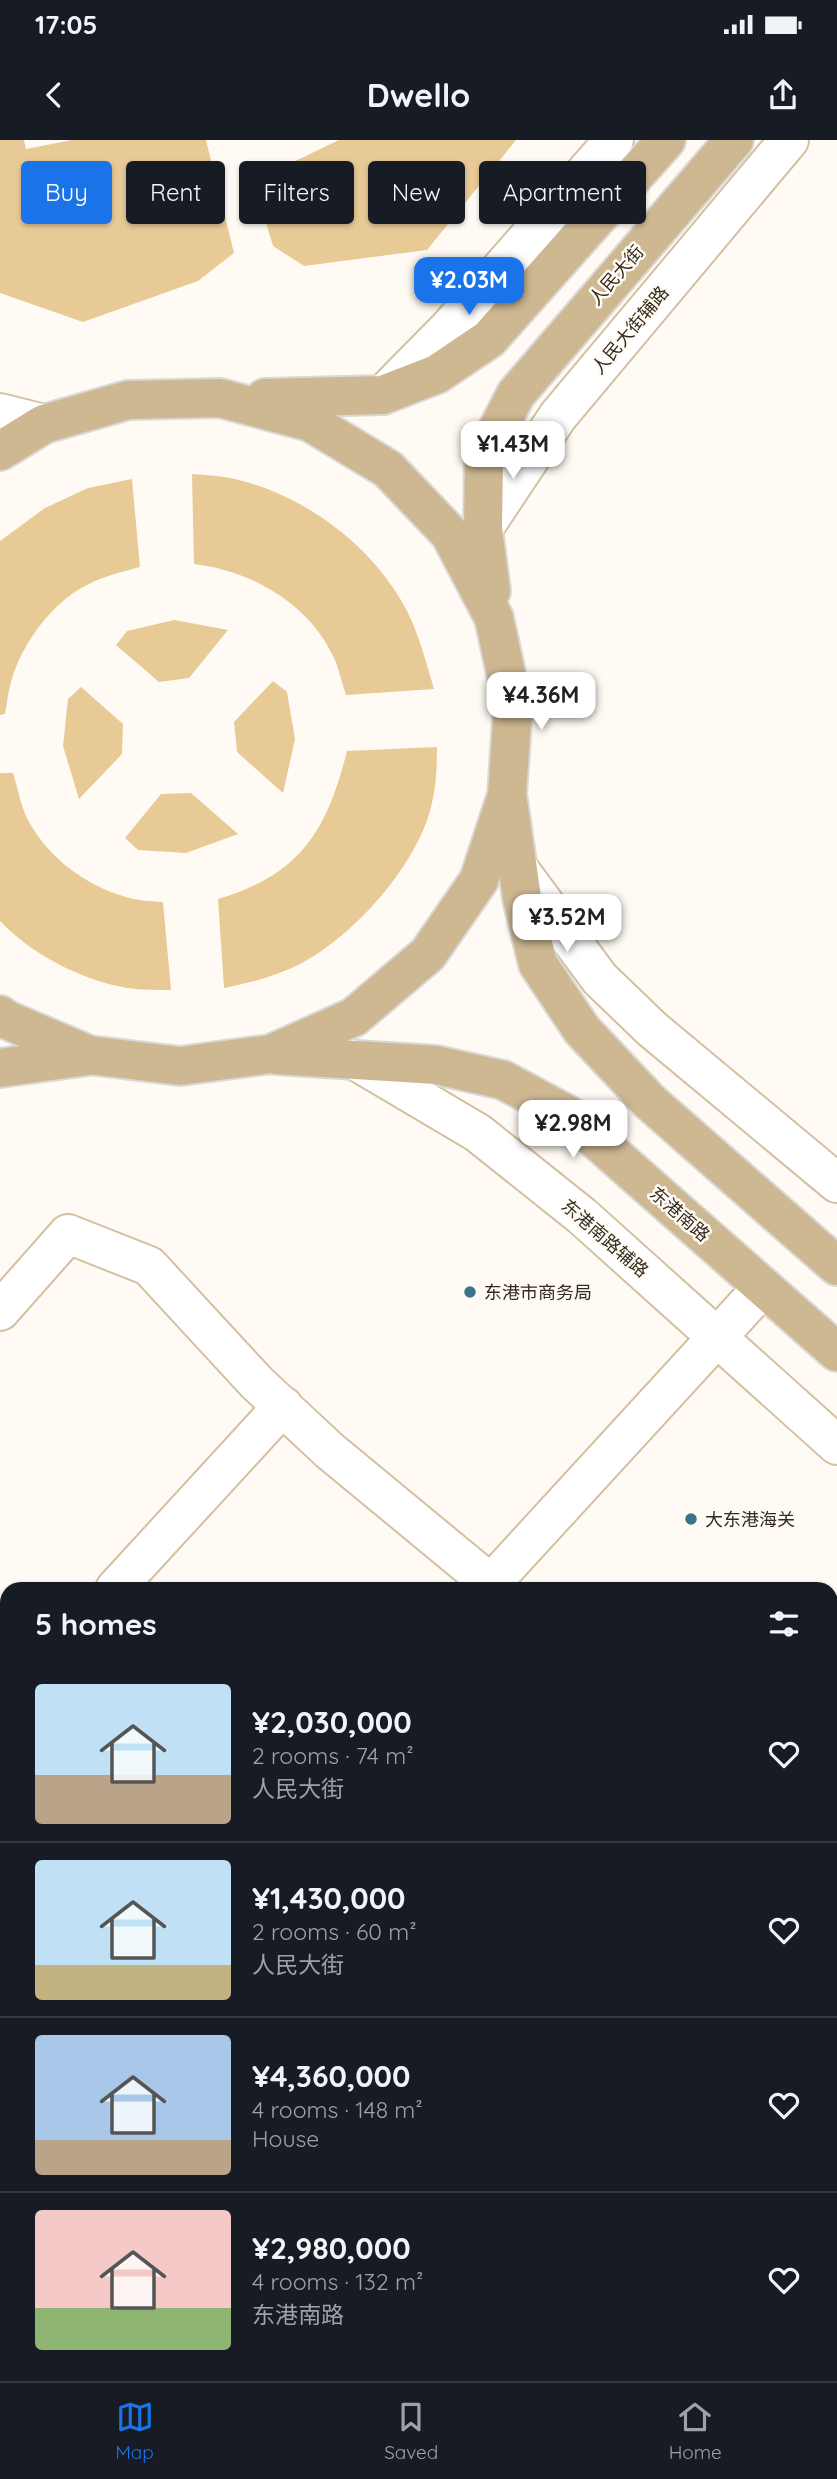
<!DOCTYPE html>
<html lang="en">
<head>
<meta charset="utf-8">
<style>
  :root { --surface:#171b24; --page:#20242c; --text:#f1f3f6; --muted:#9ea1a6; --line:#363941; --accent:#1a73e8 }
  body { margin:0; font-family:Quicksand,"Noto Sans SC",sans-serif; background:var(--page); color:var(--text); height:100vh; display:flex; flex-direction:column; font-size:26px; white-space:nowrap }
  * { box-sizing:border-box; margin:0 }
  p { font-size:23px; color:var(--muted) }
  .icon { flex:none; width:38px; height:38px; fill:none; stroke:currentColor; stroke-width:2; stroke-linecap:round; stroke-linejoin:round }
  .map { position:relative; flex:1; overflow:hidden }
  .sheet { position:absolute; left:0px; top:1442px; width:838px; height:800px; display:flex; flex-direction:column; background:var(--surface); border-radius:21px 21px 0 0; box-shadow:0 2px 5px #0004 }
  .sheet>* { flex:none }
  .top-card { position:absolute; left:21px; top:21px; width:796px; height:63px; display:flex; gap:14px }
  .price { position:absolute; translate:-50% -60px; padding:0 16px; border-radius:14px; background:#fff; color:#222; font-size:23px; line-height:46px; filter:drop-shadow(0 2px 4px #0008) }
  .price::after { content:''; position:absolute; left:50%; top:42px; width:21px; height:16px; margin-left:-10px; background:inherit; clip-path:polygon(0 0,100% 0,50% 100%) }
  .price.selected { background:var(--accent); color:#fff }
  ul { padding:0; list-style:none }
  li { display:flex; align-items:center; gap:21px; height:175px; padding:0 35px }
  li+li { border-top:2px solid var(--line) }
  li span { display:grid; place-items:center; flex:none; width:196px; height:140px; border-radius:7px; color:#555 }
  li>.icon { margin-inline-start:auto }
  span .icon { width:84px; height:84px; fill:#fffc; stroke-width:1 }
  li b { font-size:30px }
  h2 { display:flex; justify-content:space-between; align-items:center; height:84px; padding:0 35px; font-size:30px }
  .pill { padding:0 24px; border-radius:7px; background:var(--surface); box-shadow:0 2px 5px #0004; font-size:24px; line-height:63px }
  .pill.selected { background:var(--accent); color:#fff }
  .status { display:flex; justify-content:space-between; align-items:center; height:49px; padding:0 35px; background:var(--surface); direction:ltr }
  .status svg { height:19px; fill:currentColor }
  header { display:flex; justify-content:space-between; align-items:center; height:91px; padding:0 35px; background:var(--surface); font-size:32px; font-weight:700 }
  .tab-bar { display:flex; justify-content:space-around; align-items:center; height:98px; border-top:2px solid var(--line); background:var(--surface); font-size:19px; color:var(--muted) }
  .tab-bar a { display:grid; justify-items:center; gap:4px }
  .tab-bar .selected { color:var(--accent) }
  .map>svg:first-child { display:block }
  .green { fill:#e8ca96 }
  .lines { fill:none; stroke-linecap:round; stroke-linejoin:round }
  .minor-casing { stroke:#d3c09f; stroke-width:42 }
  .major-casing { stroke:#dad9d7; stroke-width:42 }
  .minor { stroke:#fff; stroke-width:38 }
  .major { stroke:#cdb892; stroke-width:38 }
  .poi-dot { fill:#39748c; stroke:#fffbf4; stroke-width:2.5 }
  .labels { text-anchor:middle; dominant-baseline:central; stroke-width:5; stroke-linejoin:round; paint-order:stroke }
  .street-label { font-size:18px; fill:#342d1f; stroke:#fffbf4 }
  .poi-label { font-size:18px; fill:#342d1f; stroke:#fffbf4; text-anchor:start }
</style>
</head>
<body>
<div class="status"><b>17:05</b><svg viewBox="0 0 49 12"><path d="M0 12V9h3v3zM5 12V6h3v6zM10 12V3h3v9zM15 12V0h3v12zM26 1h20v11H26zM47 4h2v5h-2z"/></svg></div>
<header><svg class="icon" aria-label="back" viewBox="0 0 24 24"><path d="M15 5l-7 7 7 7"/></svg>Dwello<svg class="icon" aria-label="share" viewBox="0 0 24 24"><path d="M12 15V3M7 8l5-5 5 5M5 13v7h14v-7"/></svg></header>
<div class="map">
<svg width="837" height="2241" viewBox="0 0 837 2241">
  <rect width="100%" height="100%" fill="#fffbf4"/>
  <g class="green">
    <polygon points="0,0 24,0 26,9 72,0 206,0 234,113 198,141 83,182 0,153"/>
    <polygon points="339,0 516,0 427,110 304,126 273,106 251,34 289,24"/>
    <path d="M192,334C206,335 221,336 235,339C304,355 372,405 406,469C419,494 426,522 434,549L346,555C342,543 339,529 334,518C309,463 251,431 194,424Z"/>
    <path d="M132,339L140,427C122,432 104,436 87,445C52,462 21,505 11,542C8,552 7,564 5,574L0,575V401L45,368L88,348Z"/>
    <polygon points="174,480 228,490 189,538 159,542 116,505 127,491"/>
    <polygon points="273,541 287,552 295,599 283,653 237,612 234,582"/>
    <polygon points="81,547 123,584 122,614 79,659 63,606 68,559"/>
    <path d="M437,607C437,629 436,649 430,671C414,729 350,800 296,826C273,837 249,843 224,848L218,759C300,735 327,691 347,611Z"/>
    <path d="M0,633H13C17,646 20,661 25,674C44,715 84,745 126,757C138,761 151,761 163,762L171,850C157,850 141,850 127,848C82,840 32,815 0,781Z"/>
    <polygon points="191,653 238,694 186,713 138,710 125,698 161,654"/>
  </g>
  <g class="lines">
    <g class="minor-casing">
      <g id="minor">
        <polyline points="383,255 449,188 614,0"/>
        <polyline points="0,273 44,284"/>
        <polyline points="483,389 558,276 789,0"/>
        <polyline points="518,728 600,839 652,889 837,1043"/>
        <polyline points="353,919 478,993 582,1076 837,1305"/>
        <polyline points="0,1171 68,1094 149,1126 257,1243 330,1311 491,1444"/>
        <polyline points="115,1449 283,1266"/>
        <polyline points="486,1449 763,1147"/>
        <polyline points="0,1520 7,1526"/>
        <polyline points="0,1802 7,1794"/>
        <polyline points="0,1955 7,1961"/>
        <polyline points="831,2080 837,2085"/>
        <polyline points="314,2235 321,2241"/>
      </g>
    </g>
    <g class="major-casing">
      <g id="major">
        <polyline points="265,258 383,255 437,234 489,199 666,0"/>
        <polyline points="0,311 44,284 128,260 220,258 310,282 388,329 450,394 494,478 513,566 507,655 479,740 428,814 354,877 271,914 180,926 89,915 7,880 0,875"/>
        <polyline points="491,451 483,389 484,316 516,254 734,0"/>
        <polyline points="508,661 522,758 538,824 582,890 650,962 837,1126"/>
        <polyline points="276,915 436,925 503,940 568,975 837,1212"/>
        <polyline points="0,928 88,916"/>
      </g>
    </g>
    <use href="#minor" class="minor"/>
    <use href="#major" class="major"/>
  </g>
  <g class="poi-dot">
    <circle cx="470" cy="1152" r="7"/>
    <circle cx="691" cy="1379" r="7"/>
  </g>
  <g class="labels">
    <g class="street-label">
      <text transform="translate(616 135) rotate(-49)">人民大街</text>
      <text transform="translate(630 190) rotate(-50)">人民大街辅路</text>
      <text transform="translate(680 1074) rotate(41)">东港南路</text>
      <text transform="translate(605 1098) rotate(41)">东港南路辅路</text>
    </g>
    <g class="poi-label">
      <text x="484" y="1152">东港市商务局</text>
      <text x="705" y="1379">大东港海关</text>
    </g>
  </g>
</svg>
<b class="price selected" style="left:469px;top:177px">¥2.03M</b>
<b class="price" style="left:513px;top:341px">¥1.43M</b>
<b class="price" style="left:541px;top:592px">¥4.36M</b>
<b class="price" style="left:567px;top:814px">¥3.52M</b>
<b class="price" style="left:573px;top:1020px">¥2.98M</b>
<div class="top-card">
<a class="pill selected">Buy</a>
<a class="pill">Rent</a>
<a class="pill">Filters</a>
<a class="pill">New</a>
<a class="pill">Apartment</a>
</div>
<section class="sheet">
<h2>5 homes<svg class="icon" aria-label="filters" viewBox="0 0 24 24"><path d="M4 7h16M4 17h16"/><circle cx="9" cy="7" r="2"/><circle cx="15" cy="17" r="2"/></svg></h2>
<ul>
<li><span style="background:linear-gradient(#bfe0f5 65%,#b9a48a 0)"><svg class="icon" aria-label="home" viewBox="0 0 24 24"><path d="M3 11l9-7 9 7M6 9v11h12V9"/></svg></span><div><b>¥2,030,000</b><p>2 rooms · 74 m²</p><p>人民大街</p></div><svg class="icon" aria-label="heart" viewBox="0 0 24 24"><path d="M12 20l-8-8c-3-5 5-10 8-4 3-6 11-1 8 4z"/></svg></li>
<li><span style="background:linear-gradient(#bfe0f5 75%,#c2b280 0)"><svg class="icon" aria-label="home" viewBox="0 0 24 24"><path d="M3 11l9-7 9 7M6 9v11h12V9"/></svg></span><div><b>¥1,430,000</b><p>2 rooms · 60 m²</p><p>人民大街</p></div><svg class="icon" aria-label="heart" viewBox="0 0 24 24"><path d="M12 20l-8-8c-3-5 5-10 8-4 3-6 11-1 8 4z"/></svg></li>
<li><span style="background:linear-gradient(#a9c7e8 75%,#b9a48a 0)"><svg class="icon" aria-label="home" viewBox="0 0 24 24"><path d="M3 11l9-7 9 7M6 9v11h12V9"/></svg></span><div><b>¥4,360,000</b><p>4 rooms · 148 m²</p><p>House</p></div><svg class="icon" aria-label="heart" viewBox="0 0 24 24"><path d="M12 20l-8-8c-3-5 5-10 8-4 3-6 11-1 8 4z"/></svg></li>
<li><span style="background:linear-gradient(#f6c9c9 70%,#8fb573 0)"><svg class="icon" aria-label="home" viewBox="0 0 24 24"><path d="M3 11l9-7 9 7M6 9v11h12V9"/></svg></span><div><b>¥2,980,000</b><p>4 rooms · 132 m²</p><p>东港南路</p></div><svg class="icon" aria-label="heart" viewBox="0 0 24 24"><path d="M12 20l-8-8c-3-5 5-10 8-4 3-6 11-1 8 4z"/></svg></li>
</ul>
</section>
</div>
<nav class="tab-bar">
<a class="selected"><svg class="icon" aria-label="map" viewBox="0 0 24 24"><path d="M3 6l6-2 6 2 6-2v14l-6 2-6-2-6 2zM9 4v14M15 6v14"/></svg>Map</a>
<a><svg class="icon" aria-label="saved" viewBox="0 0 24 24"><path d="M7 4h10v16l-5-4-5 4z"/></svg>Saved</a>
<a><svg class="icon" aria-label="home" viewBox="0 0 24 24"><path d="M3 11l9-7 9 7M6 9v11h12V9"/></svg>Home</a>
</nav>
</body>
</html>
